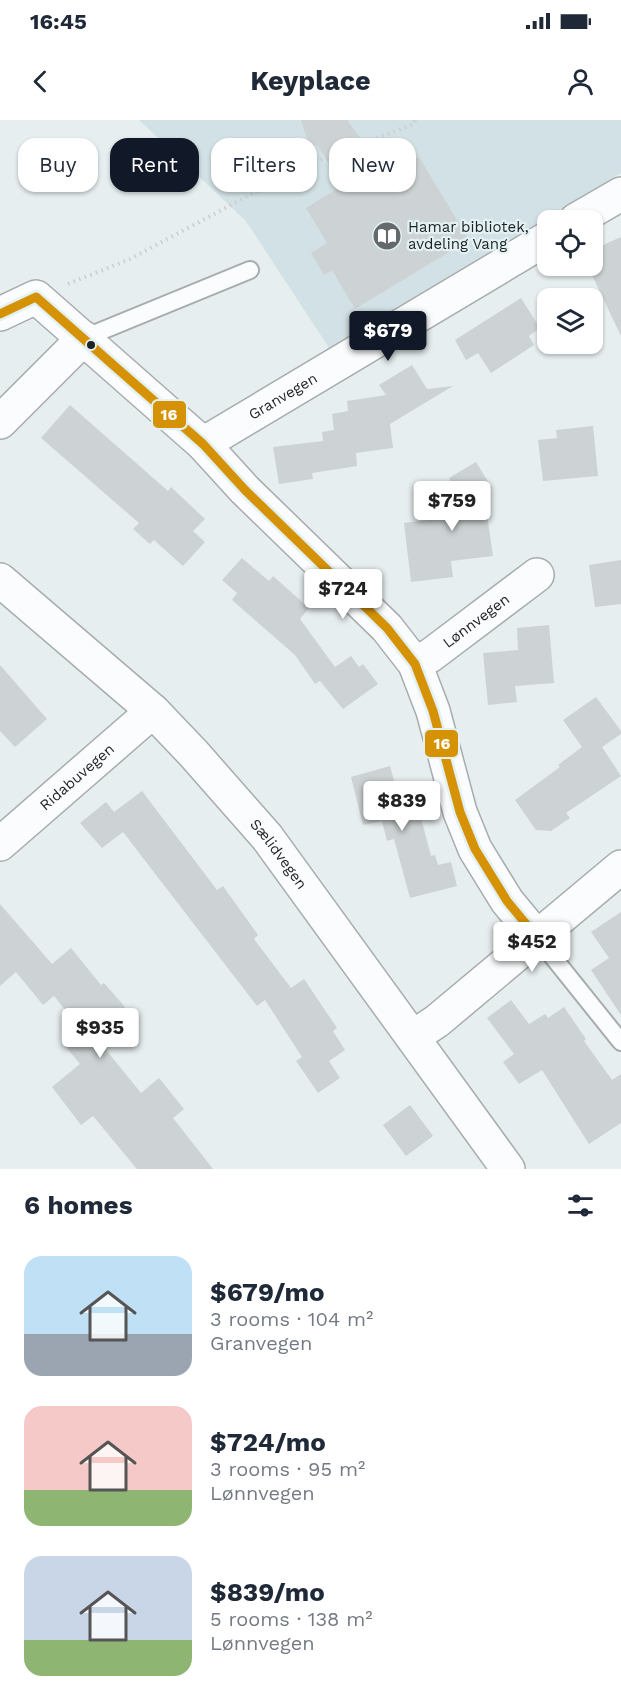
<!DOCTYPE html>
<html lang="en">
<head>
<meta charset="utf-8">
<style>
  :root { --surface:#fff; --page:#f2f2f3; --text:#1f2937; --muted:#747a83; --accent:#111827 }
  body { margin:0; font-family:"Work Sans",sans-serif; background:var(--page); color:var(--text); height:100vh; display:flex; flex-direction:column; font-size:22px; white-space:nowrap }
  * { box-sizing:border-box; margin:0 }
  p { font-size:20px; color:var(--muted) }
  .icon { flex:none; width:33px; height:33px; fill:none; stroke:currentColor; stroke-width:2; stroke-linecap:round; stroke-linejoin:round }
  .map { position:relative; height:1049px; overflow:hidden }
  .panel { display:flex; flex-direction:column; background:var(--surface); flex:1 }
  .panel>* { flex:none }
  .banner { position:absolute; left:18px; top:18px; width:585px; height:54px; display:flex; gap:12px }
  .fabs { position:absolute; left:537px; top:90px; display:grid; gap:12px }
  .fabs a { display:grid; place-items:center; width:66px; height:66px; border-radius:12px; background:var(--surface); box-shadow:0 2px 4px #0004; font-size:30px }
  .price { position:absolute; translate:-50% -51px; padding:0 14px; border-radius:6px; background:#fff; color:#222; font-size:20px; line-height:39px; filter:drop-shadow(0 2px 3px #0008) }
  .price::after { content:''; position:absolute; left:50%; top:36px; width:18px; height:14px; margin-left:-9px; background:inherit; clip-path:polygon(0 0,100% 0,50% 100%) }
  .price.on { background:var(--accent); color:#fff }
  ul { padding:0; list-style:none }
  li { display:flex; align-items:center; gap:18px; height:150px; padding:0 24px }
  li span { display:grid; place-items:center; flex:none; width:168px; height:120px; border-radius:18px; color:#555 }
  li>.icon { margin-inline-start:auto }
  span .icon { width:72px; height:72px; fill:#fffc; stroke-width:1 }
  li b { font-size:26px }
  h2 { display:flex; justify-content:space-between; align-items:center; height:72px; padding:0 24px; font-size:26px }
  .pill { padding:0 21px; border-radius:18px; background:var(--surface); box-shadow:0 2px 4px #0004; font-size:21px; line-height:54px }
  .pill.on { background:var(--accent); color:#fff }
  .status { display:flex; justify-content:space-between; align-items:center; height:42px; padding:0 30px; background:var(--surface); direction:ltr }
  .status svg { height:16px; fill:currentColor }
  header { display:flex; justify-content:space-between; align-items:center; height:78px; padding:0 24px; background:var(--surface); font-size:27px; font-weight:700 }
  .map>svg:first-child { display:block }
  .built { fill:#d2e1e5 }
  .building { fill:#cdd3d4 }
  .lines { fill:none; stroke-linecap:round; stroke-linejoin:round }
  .lane-casing { stroke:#a7acad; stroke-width:20 }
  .street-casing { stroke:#a7acad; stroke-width:36 }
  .primary-casing { stroke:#a7acad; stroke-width:36 }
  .path { stroke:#cccece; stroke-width:4; stroke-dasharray:1.5 4.5; stroke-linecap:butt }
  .lane { stroke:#fbfcfd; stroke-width:16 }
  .street { stroke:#fbfcfd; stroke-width:33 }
  .primary { stroke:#fbfcfd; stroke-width:33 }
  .bus-1-casing { stroke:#e3f1f4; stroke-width:14 }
  .bus-1 { stroke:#d69205; stroke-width:9 }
  .bus-dot { fill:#1d2223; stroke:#e3f1f4; stroke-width:2 }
  .labels { text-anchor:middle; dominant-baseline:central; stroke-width:4.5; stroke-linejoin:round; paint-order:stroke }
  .poi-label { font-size:15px; fill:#1d2223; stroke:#e3f1f4; text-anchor:start }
  .street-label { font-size:15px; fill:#1d2223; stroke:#e3f1f4 }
  .line-badge { stroke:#e3f1f4; stroke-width:2 }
  .badge-label { font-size:16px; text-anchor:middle; font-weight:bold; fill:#fff }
</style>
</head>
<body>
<div class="status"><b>16:45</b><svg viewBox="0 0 49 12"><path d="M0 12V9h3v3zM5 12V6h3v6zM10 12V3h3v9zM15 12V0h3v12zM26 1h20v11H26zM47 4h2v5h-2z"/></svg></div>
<header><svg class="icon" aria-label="back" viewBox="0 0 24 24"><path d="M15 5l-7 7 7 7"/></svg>Keyplace<svg class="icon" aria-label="person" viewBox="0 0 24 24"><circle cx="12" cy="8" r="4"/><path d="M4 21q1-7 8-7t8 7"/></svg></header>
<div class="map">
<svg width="621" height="1049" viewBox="0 0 621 1049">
  <rect width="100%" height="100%" fill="#e7eef0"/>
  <polygon class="built" points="139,0 621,0 621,53 329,228 246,101"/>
  <g class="building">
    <polygon points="301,0 347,0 388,56 419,37 469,120 355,189 332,150 324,155 311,133 327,123 306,88 343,65 317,25 310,28"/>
    <polygon points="621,117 621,216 592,155 592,130"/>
    <polygon points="521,178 540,208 529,216 534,225 491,253 478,233 466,240 455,220"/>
    <polygon points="412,245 427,269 453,266 390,304 393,328 356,333 357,346 312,353 313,359 279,364 273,327 323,321 322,312 334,310 332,294 348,291 347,281 386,275 379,265"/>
    <polygon points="70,285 168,371 171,367 205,399 193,411 205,422 183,446 154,420 150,424 133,409 139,403 41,318"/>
    <polygon points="593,306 598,356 543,361 538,320 557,318 556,310"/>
    <polygon points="476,342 492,368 484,373 493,436 451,441 453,457 411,462 404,403 470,395 449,358"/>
    <polygon points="242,438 269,461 273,456 309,488 300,499 335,547 351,536 359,547 363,544 378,564 343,589 320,561 315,564 295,535 232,480 237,473 222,460"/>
    <polygon points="621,440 621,484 595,487 589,445"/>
    <polygon points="549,505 554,563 515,566 517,582 488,585 483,533 518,530 517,508"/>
    <polygon points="0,545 47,599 15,627 0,611"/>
    <polygon points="596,577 621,611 621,614 602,627 621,656 566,693 570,698 551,711 536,710 515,680 560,647 558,645 582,627 563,600"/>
    <polygon points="390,646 400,683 416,679 431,736 435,735 438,745 451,742 457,766 410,778 394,719 387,721 382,701 363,705 351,657"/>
    <polygon points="142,671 217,770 223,766 258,815 254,819 291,868 304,859 337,908 333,911 345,930 329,941 340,958 318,973 296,941 302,937 265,880 257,886 123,712 102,728 80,703 106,682 114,692"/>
    <polygon points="0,784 52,844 71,828 101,865 104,863 125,887 94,915 141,973 159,958 184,989 173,998 213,1049 137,1049 93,996 81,1005 52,967 80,944 66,927 84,913 54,876 43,885 16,852 0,866"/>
    <polygon points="621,792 621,895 591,850 609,838 591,812"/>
    <polygon points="511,880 529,904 545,894 548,898 564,887 586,919 584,921 612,960 621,954 621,1003 589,1024 542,950 519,964 503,942 514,934 487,898"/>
    <polygon points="410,985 433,1016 406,1036 383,1005"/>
  </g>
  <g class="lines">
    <g class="lane-casing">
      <g id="lane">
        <polyline points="84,218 250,150"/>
        <polyline points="536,816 621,922"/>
      </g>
    </g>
    <g class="street-casing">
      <g id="street">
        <polyline points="576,100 621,74"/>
        <polyline points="0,194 36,177 203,324 245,370 387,508 415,544 433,591 460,692 475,729 507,781 536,816"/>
        <polyline points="0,302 84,218"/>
        <path id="s1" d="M203,324L548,118"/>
        <path id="s2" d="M415,544L431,535L537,455"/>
        <path id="s3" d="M0,724L153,591"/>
        <polyline points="413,917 437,901 621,747"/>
      </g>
    </g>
    <g class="primary-casing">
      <g id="primary">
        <path id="s4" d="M0,460L153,591L194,634L267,717L508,1049"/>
      </g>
    </g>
    <polyline class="path" points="68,164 130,139 302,47 414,4 415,0"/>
    <use href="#lane" class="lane"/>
    <use href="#street" class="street"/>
    <use href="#primary" class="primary"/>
    <g class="bus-1-casing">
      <polyline id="bus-1" points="0,194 36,177 203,324 245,370 387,508 415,544 433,591 460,692 475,729 507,781 536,816"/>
    </g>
    <use href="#bus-1" class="bus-1"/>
  </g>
  <defs>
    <g id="library-disc" transform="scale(1.5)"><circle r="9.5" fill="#64696b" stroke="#e3f1f4"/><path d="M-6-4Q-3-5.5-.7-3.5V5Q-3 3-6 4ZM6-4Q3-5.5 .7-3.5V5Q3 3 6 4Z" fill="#fff"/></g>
  </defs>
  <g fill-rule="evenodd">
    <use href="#library-disc" x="387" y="116"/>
  </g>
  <circle class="bus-dot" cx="91" cy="225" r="5"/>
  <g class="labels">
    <g class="poi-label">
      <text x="408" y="107">Hamar bibliotek,<tspan x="408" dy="17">avdeling Vang</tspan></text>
    </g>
    <g class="street-label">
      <text stroke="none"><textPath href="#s1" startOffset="93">Granvegen</textPath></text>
      <text stroke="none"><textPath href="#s2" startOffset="75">Lønnvegen</textPath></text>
      <text stroke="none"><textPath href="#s3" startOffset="102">Ridabuvegen</textPath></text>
      <text stroke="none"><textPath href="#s4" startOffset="392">Sælidvegen</textPath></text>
    </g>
  </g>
  <g class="line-badge">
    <rect x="152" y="280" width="35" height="29" rx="6" fill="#d69205"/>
    <rect x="424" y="609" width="35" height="29" rx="6" fill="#d69205"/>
  </g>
  <g class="badge-label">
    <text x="169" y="300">16</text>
    <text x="442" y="629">16</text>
  </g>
</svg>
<div class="fabs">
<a><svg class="icon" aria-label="locate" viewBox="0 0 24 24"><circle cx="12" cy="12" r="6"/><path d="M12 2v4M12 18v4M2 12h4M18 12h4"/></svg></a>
<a><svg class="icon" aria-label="layers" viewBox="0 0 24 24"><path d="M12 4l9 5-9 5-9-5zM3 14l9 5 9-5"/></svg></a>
</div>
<b class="price on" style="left:388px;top:242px">$679</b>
<b class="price" style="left:452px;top:412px">$759</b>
<b class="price" style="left:343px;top:500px">$724</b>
<b class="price" style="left:402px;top:712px">$839</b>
<b class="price" style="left:532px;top:853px">$452</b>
<b class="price" style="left:100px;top:939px">$935</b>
<div class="banner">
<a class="pill">Buy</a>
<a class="pill on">Rent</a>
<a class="pill">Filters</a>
<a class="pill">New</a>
</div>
</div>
<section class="panel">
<h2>6 homes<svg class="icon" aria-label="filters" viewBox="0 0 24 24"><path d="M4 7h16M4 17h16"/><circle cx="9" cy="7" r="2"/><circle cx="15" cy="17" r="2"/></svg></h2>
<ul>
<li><span style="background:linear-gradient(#bfe0f5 65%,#9aa5b1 0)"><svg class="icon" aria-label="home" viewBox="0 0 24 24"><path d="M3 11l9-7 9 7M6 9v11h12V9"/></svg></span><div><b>$679/mo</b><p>3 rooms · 104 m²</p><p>Granvegen</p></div></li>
<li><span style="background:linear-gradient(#f6c9c9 70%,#8fb573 0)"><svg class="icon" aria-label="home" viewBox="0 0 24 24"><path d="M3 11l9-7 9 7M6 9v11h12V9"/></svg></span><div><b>$724/mo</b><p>3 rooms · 95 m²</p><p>Lønnvegen</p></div></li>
<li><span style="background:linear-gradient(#c9d6e8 70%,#8fb573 0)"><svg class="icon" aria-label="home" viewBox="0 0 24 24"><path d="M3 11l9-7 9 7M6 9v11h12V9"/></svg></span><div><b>$839/mo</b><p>5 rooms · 138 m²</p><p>Lønnvegen</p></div></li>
</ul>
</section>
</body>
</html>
